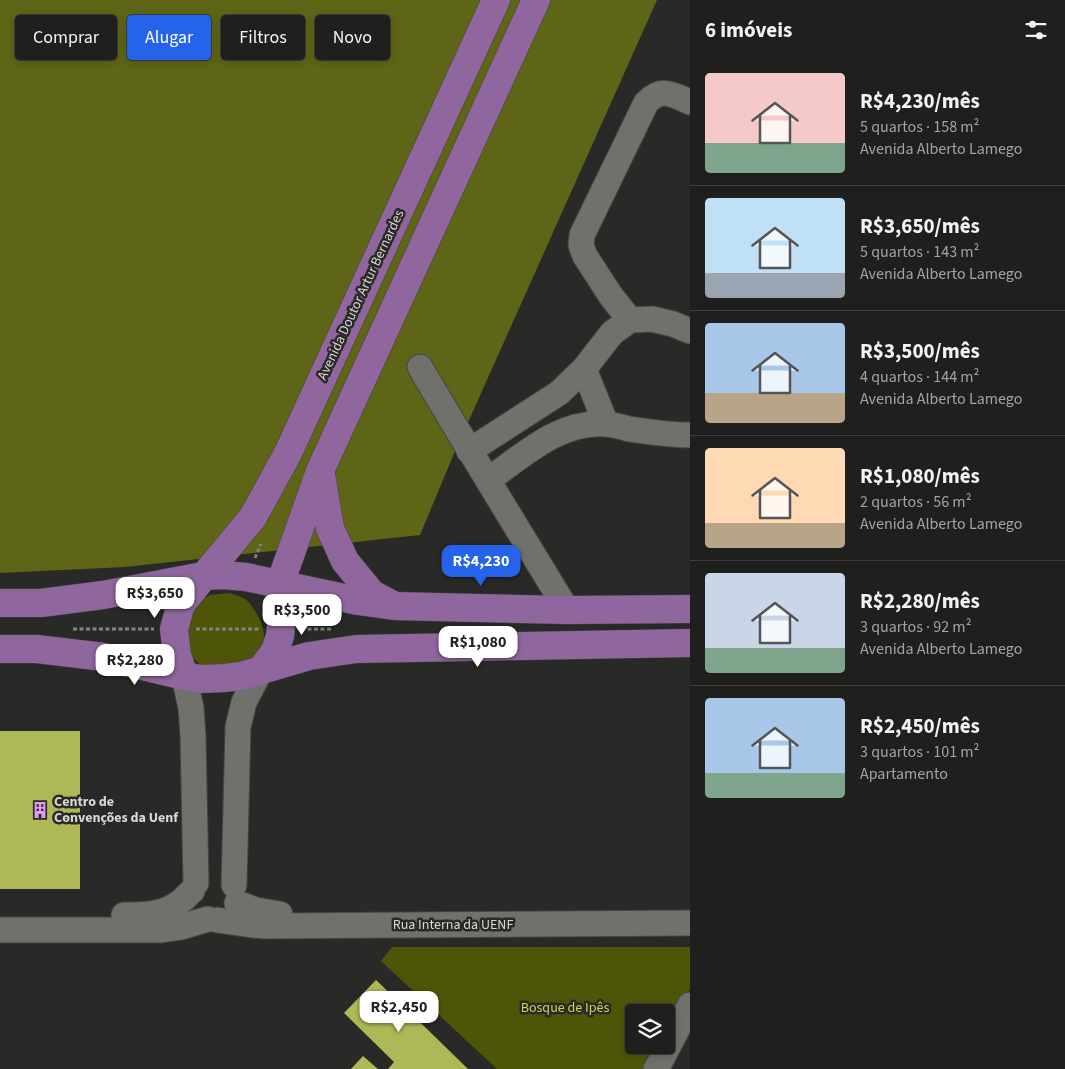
<!DOCTYPE html>
<html lang="pt">
<head>
<meta charset="utf-8">
<style>
  :root { --surface:#1f201d; --page:#2c2d2a; --text:#f1f3f6; --muted:#a1a3a4; --line:#3c3e3b; --accent:#2563eb }
  body { margin:0; font-family:"Source Sans 3",sans-serif; background:var(--page); color:var(--text); height:100vh; display:flex; flex-direction:column; font-size:19px; white-space:nowrap }
  * { box-sizing:border-box; margin:0 }
  p { font-size:16px; color:var(--muted) }
  .icon { flex:none; width:28px; height:28px; fill:none; stroke:currentColor; stroke-width:2; stroke-linecap:round; stroke-linejoin:round }
  .map { position:relative; flex:1; overflow:hidden }
  .sheet { display:flex; flex-direction:column; background:var(--surface); width:375px }
  .sheet>* { flex:none }
  .banner { position:absolute; left:15px; top:15px; width:475px; height:45px; display:flex; gap:10px }
  .fabs { position:absolute; left:625px; top:1004px; display:grid; gap:10px }
  .fabs a { display:grid; place-items:center; width:50px; height:50px; border-radius:5px; background:var(--surface); box-shadow:0 2px 8px #0003,0 0 0 1px var(--line); font-size:25px }
  .price { position:absolute; translate:-50% -42px; padding:0 11px; border-radius:10px; background:#fff; color:#222; font-size:16px; line-height:32px; filter:drop-shadow(0 1px 2px #0008) }
  .price::after { content:''; position:absolute; left:50%; top:30px; width:15px; height:11px; margin-left:-8px; background:inherit; clip-path:polygon(0 0,100% 0,50% 100%) }
  .price.on { background:var(--accent); color:#fff }
  ul { padding:0; list-style:none }
  li { display:flex; align-items:center; gap:15px; height:125px; padding:0 15px }
  li+li { border-top:1px solid var(--line) }
  li span { display:grid; place-items:center; flex:none; width:140px; height:100px; border-radius:5px; color:#555 }
  li>.icon { margin-inline-start:auto }
  span .icon { width:60px; height:60px; fill:#fffc; stroke-width:1 }
  li b { font-size:21px }
  h2 { display:flex; justify-content:space-between; align-items:center; height:60px; padding:0 15px; font-size:21px }
  .tag { padding:0 18px; border-radius:5px; background:var(--surface); box-shadow:0 2px 8px #0003,0 0 0 1px var(--line); font-size:18px; line-height:45px }
  .tag.on { background:var(--accent); color:#fff }
  main { display:flex; flex:1; min-height:0 }
  .map>svg:first-child { display:block }
  .green { fill:#4f5508 }
  .forest { fill:#5e6516 }
  .building { fill:#afb857 }
  .lines { fill:none; stroke-linecap:round; stroke-linejoin:round }
  .minor-casing { stroke:#454643; stroke-width:27 }
  .major-casing { stroke:#454643; stroke-width:29 }
  .path { stroke:#838381; stroke-width:3; stroke-dasharray:4 2.5; stroke-linecap:butt }
  .minor { stroke:#70716d; stroke-width:25 }
  .major { stroke:#90669e; stroke-width:28 }
  .labels { text-anchor:middle; dominant-baseline:central; stroke-width:5; stroke-linejoin:round; paint-order:stroke }
  .street-label { font-size:14px; fill:#d8d8d6; stroke:#292a27 }
  .poi-label { font-size:14px; font-weight:bold; fill:#d8d8d6; stroke:#292a27; text-anchor:start }
  .park-label { font-size:14px; fill:#c9d553; stroke:#292a27 }
</style>
</head>
<body>
<main>
<div class="map">
<svg width="690" height="1069" viewBox="0 0 690 1069">
  <rect width="100%" height="100%" fill="#292a27"/>
  <g class="green">
    <path d="M230,593C234,595 240,596 245,599C253,604 265,627 264,637C263,648 255,656 248,664L203,667L195,660L185,648L187,616L197,602L210,595Z"/>
    <polygon points="392,947 690,947 690,989 666,1034 666,1012 634,1012 634,1045 661,1045 645,1069 497,1069 381,961"/>
  </g>
  <polygon class="forest" points="0,0 657,0 453,456 420,535 125,567 0,573"/>
  <g class="building">
    <rect x="0" y="731" width="80" height="158"/>
    <polygon points="376,980 425,1027 468,1069 388,1069 394,1062 344,1013"/>
    <polygon points="363,1056 378,1069 351,1069"/>
  </g>
  <g class="lines">
    <g class="minor-casing">
      <g id="minor">
        <path d="M630,320L611,296L585,256L581,245L582,235L646,103C661,87 672,94 690,102"/>
        <path d="M420,367C468,449 518,529 567,610"/>
        <polyline points="584,369 606,424"/>
        <polyline points="469,451 559,393 584,369 612,333 630,320 652,319 673,324 690,331"/>
        <path d="M488,480C524,455 560,420 607,424C614,425 622,427 629,429C649,432 670,435 690,435"/>
        <polyline points="184,676 191,708 193,736 196,883"/>
        <polyline points="234,885 238,727 244,702 261,670"/>
        <polyline points="237,903 256,910 280,914"/>
        <path d="M124,915C142,915 162,915 177,904C183,901 187,895 192,891"/>
        <polyline points="217,920 252,925 266,926 690,923"/>
        <polyline points="0,930 159,930 181,927 208,919"/>
        <polyline points="656,1069 659,1064 690,1005"/>
      </g>
    </g>
    <g class="major-casing">
      <g id="major">
        <polyline points="321,474 330,528 345,561 372,594 393,605"/>
        <polyline points="0,603 41,603 103,595 203,576 223,575 246,577 358,601 394,606 567,610 690,609"/>
        <polyline points="0,649 37,649 104,657 184,676 201,679 224,678 241,676 309,656 356,649 690,643"/>
        <polyline points="261,670 275,651 280,636 282,616 280,584 320,471 536,0"/>
        <polyline points="184,676 177,655 174,629 181,604 253,517 288,453 496,0"/>
      </g>
    </g>
    <g class="path">
      <polyline points="255,558 261,544"/>
      <polyline points="73,629 154,629"/>
      <polyline points="196,629 259,629"/>
      <polyline points="301,629 332,629"/>
    </g>
    <use href="#minor" class="minor"/>
    <use href="#major" class="major"/>
  </g>
  <defs>
    <g id="building-bare" transform="scale(1.35)"><path d="M-4-6H4V6H1V3H-1V6H-4ZM-2.5-4.3h1.7v1.8h-1.7ZM.8-4.3h1.7v1.8H.8ZM-2.5-1h1.7V.8h-1.7ZM.8-1h1.7V.8H.8Z" fill="#dd99f4" stroke="#292a27" stroke-width="2.5" paint-order="stroke"/></g>
  </defs>
  <g fill-rule="evenodd">
    <use href="#building-bare" x="40" y="810"/>
  </g>
  <g class="labels">
    <g class="street-label">
      <text transform="translate(361 295) rotate(-65)">Avenida Doutor Artur Bernardes</text>
      <text x="453" y="925">Rua Interna da UENF</text>
    </g>
    <g class="poi-label">
      <text x="54" y="802">Centro de<tspan x="54" dy="16">Convenções da Uenf</tspan></text>
    </g>
    <g class="park-label">
      <text x="565" y="1008">Bosque de Ipês</text>
    </g>
  </g>
</svg>
<div class="fabs">
<a><svg class="icon" aria-label="layers" viewBox="0 0 24 24"><path d="M12 4l9 5-9 5-9-5zM3 14l9 5 9-5"/></svg></a>
</div>
<b class="price on" style="left:481px;top:587px">R$4,230</b>
<b class="price" style="left:155px;top:619px">R$3,650</b>
<b class="price" style="left:302px;top:636px">R$3,500</b>
<b class="price" style="left:478px;top:668px">R$1,080</b>
<b class="price" style="left:135px;top:686px">R$2,280</b>
<b class="price" style="left:399px;top:1033px">R$2,450</b>
<div class="banner">
<a class="tag">Comprar</a>
<a class="tag on">Alugar</a>
<a class="tag">Filtros</a>
<a class="tag">Novo</a>
</div>
</div>
<section class="sheet">
<h2>6 imóveis<svg class="icon" aria-label="filters" viewBox="0 0 24 24"><path d="M4 7h16M4 17h16"/><circle cx="9" cy="7" r="2"/><circle cx="15" cy="17" r="2"/></svg></h2>
<ul>
<li><span style="background:linear-gradient(#f6c9c9 70%,#7fa58c 0)"><svg class="icon" aria-label="home" viewBox="0 0 24 24"><path d="M3 11l9-7 9 7M6 9v11h12V9"/></svg></span><div><b>R$4,230/mês</b><p>5 quartos · 158 m²</p><p>Avenida Alberto Lamego</p></div></li>
<li><span style="background:linear-gradient(#bfe0f5 75%,#9aa5b1 0)"><svg class="icon" aria-label="home" viewBox="0 0 24 24"><path d="M3 11l9-7 9 7M6 9v11h12V9"/></svg></span><div><b>R$3,650/mês</b><p>5 quartos · 143 m²</p><p>Avenida Alberto Lamego</p></div></li>
<li><span style="background:linear-gradient(#a9c7e8 70%,#b9a48a 0)"><svg class="icon" aria-label="home" viewBox="0 0 24 24"><path d="M3 11l9-7 9 7M6 9v11h12V9"/></svg></span><div><b>R$3,500/mês</b><p>4 quartos · 144 m²</p><p>Avenida Alberto Lamego</p></div></li>
<li><span style="background:linear-gradient(#ffd9b3 75%,#b9a48a 0)"><svg class="icon" aria-label="home" viewBox="0 0 24 24"><path d="M3 11l9-7 9 7M6 9v11h12V9"/></svg></span><div><b>R$1,080/mês</b><p>2 quartos · 56 m²</p><p>Avenida Alberto Lamego</p></div></li>
<li><span style="background:linear-gradient(#c9d6e8 75%,#7fa58c 0)"><svg class="icon" aria-label="home" viewBox="0 0 24 24"><path d="M3 11l9-7 9 7M6 9v11h12V9"/></svg></span><div><b>R$2,280/mês</b><p>3 quartos · 92 m²</p><p>Avenida Alberto Lamego</p></div></li>
<li><span style="background:linear-gradient(#a9c7e8 75%,#7fa58c 0)"><svg class="icon" aria-label="home" viewBox="0 0 24 24"><path d="M3 11l9-7 9 7M6 9v11h12V9"/></svg></span><div><b>R$2,450/mês</b><p>3 quartos · 101 m²</p><p>Apartamento</p></div></li>
</ul>
</section>
</main>
</body>
</html>
